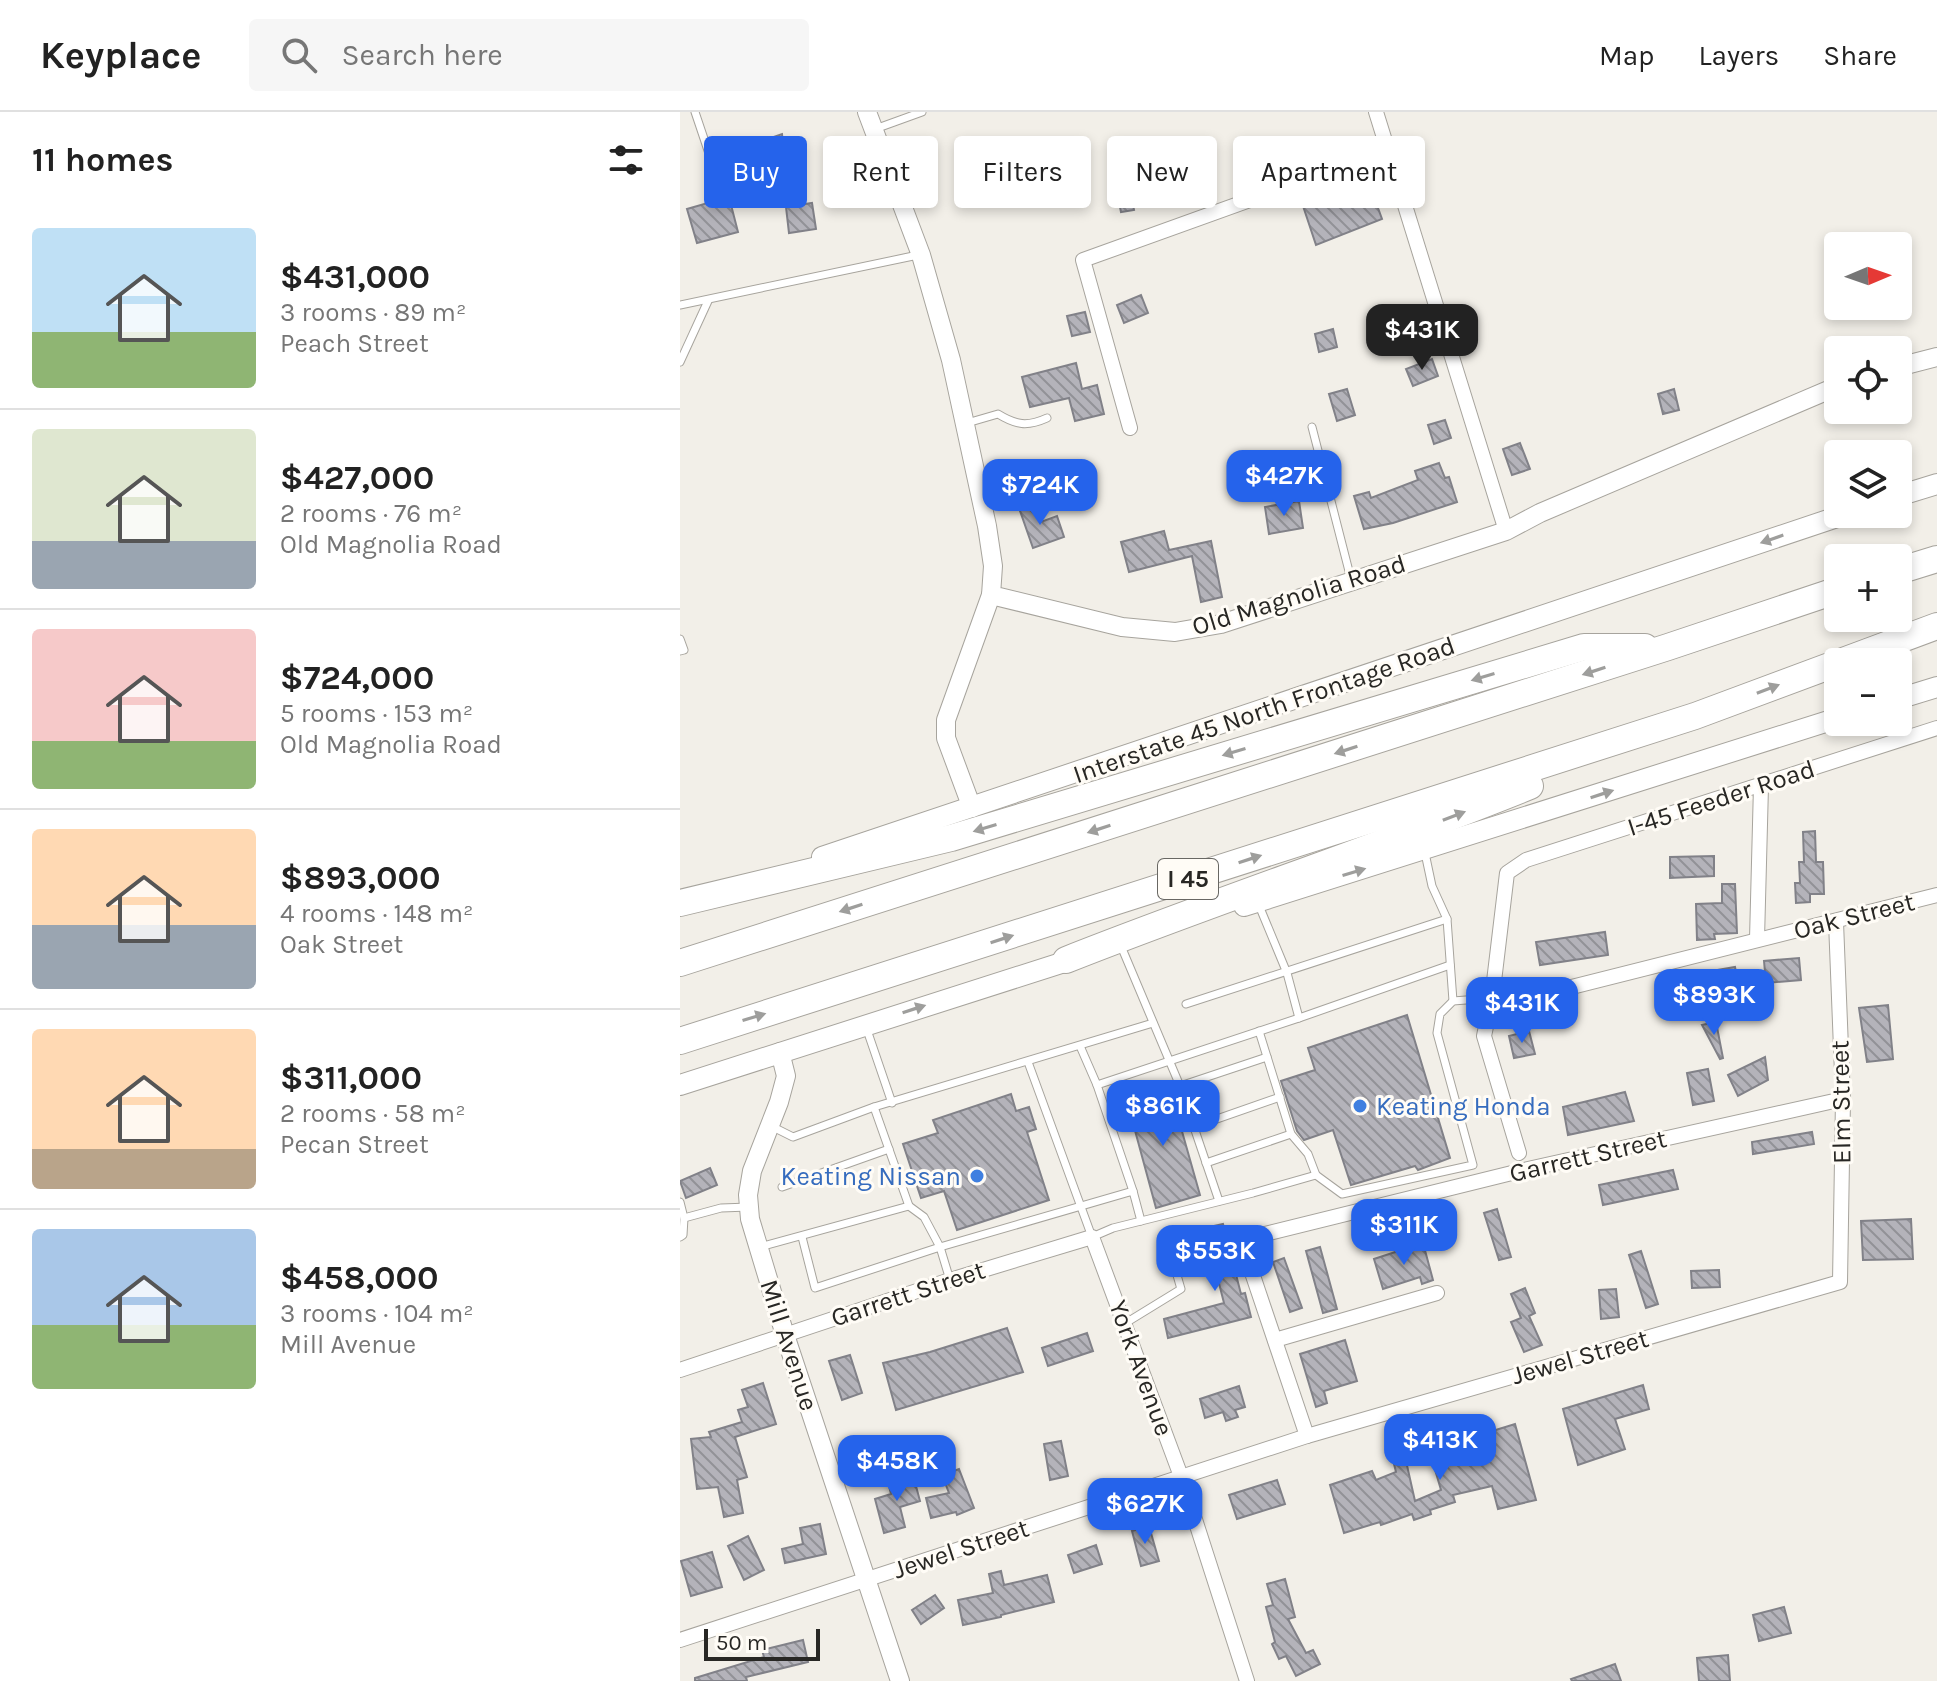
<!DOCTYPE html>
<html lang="en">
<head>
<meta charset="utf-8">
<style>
  :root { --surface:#fff; --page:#f6f6f6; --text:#222; --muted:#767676; --line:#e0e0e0; --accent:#2563eb }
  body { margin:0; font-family:Karla,sans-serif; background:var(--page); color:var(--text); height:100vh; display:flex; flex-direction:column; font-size:30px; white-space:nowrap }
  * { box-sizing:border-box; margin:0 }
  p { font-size:26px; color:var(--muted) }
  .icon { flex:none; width:44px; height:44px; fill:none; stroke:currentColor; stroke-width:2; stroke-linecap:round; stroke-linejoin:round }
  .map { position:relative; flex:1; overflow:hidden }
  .drawer { display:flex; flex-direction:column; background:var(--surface); width:680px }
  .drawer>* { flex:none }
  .top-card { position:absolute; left:24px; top:24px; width:760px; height:72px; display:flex; gap:16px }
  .needle { width:52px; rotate:88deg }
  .controls { position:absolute; left:1144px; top:120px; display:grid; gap:16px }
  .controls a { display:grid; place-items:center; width:88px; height:88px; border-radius:8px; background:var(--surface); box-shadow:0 4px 12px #0003; font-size:40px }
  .scale { position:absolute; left:24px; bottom:20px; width:116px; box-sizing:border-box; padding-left:8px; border:4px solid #282724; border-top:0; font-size:22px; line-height:28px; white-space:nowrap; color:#282724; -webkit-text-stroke:6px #fffcf6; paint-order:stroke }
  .price { position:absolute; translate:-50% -68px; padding:0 18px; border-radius:16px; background:var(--accent); color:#fff; font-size:26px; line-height:52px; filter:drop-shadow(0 2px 4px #0008) }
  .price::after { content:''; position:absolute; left:50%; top:48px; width:24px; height:18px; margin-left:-12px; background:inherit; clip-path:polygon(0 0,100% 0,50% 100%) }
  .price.current { background:#222; color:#fff }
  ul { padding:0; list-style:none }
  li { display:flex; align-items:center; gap:24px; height:200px; padding:0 32px }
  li+li { border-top:2px solid var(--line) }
  li span { display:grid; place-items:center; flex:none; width:224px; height:160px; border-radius:8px; color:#555 }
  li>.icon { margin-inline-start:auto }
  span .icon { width:96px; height:96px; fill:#fffc; stroke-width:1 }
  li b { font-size:34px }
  h2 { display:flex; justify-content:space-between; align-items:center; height:96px; padding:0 32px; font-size:34px }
  .tag { padding:0 28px; border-radius:8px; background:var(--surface); box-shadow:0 4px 12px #0003; font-size:28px; line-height:72px }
  .tag.current { background:var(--accent); color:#fff }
  header { display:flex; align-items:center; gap:48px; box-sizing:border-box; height:112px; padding:0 40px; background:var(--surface); border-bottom:2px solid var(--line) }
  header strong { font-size:38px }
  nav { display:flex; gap:44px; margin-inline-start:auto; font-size:28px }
  .search { width:560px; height:72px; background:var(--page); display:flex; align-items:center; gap:20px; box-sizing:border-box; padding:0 28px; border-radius:8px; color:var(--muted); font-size:30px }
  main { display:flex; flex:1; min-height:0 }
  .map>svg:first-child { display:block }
  .building { fill:url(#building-back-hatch); stroke:#818188; stroke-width:2 }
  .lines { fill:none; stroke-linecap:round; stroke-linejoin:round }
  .service-casing { stroke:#a7a49d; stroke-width:9 }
  .minor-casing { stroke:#a7a49d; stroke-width:16 }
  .tertiary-casing { stroke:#a7a49d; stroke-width:20 }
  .secondary-casing { stroke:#a7a49d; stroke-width:22 }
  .motorway-casing { stroke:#a7a49d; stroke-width:28 }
  .service { stroke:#fff; stroke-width:7 }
  .minor { stroke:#fff; stroke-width:14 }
  .tertiary { stroke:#fff; stroke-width:18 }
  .secondary { stroke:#fff; stroke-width:20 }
  .motorway { stroke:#fff; stroke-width:26 }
  .oneway { fill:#9e9e9c }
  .shop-dot { fill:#3f7fe0; stroke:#fffcf6; stroke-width:3 }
  .labels { text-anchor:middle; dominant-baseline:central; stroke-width:6; stroke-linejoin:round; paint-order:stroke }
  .shield { fill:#fffcf6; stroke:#686763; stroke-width:2 }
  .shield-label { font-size:24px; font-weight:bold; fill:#282724 }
  .street-label { font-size:26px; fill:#282724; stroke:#fffcf6 }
  .shop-label { font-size:26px; fill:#366cbe; stroke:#fffcf6; text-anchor:start }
</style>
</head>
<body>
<header>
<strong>Keyplace</strong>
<div class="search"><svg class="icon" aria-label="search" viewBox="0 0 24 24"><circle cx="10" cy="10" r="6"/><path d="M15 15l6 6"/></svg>Search here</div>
<nav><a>Map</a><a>Layers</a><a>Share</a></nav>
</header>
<main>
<section class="drawer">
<h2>11 homes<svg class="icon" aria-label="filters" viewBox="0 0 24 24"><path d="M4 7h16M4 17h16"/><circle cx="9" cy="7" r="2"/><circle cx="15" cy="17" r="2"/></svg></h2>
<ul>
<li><span style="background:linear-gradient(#bfe0f5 65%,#8fb573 0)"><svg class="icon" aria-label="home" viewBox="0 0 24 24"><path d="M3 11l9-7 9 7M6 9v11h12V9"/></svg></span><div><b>$431,000</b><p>3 rooms · 89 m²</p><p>Peach Street</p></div></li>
<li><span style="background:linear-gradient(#dfe7d0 70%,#9aa5b1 0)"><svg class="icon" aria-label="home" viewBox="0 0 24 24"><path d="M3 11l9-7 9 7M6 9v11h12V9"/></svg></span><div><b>$427,000</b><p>2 rooms · 76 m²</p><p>Old Magnolia Road</p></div></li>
<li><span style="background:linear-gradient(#f6c9c9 70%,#8fb573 0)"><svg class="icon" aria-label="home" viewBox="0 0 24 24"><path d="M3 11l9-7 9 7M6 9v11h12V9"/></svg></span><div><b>$724,000</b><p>5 rooms · 153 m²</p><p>Old Magnolia Road</p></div></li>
<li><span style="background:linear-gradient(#ffd9b3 60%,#9aa5b1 0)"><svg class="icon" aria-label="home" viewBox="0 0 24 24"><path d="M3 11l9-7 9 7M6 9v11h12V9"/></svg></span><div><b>$893,000</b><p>4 rooms · 148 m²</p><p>Oak Street</p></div></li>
<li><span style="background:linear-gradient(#ffd9b3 75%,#b9a48a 0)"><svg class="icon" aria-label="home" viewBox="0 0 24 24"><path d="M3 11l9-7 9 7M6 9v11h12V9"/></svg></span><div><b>$311,000</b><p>2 rooms · 58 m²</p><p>Pecan Street</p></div></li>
<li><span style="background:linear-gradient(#a9c7e8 60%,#8fb573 0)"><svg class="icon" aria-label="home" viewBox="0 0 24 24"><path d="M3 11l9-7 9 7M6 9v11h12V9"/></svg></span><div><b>$458,000</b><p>3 rooms · 104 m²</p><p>Mill Avenue</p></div></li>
</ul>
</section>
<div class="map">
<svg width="1257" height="1569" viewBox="0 0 1257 1569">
  <defs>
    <pattern id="building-back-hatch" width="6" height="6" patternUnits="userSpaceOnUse" patternTransform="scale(2)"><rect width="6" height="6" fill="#b4b3ba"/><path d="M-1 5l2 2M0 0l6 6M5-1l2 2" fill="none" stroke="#929297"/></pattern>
  </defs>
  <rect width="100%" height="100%" fill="#f2efe8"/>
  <g class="building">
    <polygon points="102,22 106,60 91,62 88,27"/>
    <polygon points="445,53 454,98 441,100 432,56"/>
    <polygon points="495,58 503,83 484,89 477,64"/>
    <polygon points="687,66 702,107 636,133 621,88"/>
    <polygon points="38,88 44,92 50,89 58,120 17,131 7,97"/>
    <polygon points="132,91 136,117 109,121 106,95"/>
    <polygon points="461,183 468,201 444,211 437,193"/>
    <polygon points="405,200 410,220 392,224 387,204"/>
    <polygon points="653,217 657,235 639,240 635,222"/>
    <polygon points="752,247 758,264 733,274 726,257"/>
    <polygon points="396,251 402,277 417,273 424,302 395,309 389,286 350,295 342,265"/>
    <polygon points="667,277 675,303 657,309 649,282"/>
    <polygon points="994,277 999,298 983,302 978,282"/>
    <polygon points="765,308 771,326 754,332 748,313"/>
    <polygon points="840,331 850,357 832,363 823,337"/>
    <polygon points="759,351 765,366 769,365 777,390 713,411 684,417 674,384 689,380 691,386 738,368 735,359"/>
    <polygon points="619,389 623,416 589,422 585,395"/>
    <polygon points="355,390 361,410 377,404 384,425 353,436 339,396"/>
    <polygon points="484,419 489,438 531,429 542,485 521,490 512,444 449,460 441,430"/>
    <polygon points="1135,719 1136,750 1143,750 1144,782 1130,782 1130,790 1116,791 1115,771 1120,771 1119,750 1124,750 1123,720"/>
    <polygon points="1034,744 1034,764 990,766 990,745"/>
    <polygon points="1042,772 1055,772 1057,821 1034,822 1035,827 1017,828 1016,792 1042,791"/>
    <polygon points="925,820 928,843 860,853 856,830"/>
    <polygon points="1119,846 1121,868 1086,871 1084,849"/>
    <polygon points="1055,855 1059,878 1042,882 1037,858"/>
    <polygon points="1208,893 1213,947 1187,950 1179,896"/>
    <polygon points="727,903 770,1046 738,1058 735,1054 671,1073 653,1018 624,1028 617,1019 601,969 635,958 628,936"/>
    <polygon points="1036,910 1043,946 1040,947 1022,913"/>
    <polygon points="849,919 855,942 834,946 829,924"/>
    <polygon points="1085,945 1088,968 1058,984 1048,963"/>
    <polygon points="1028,957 1034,989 1013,993 1007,961"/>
    <polygon points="490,977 520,1083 476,1096 447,989"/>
    <polygon points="945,980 954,1009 888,1023 883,995"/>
    <polygon points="331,982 336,999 349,995 356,1017 347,1020 369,1088 277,1118 264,1079 241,1086 223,1032 258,1021 253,1008"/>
    <polygon points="1132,1020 1134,1032 1073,1042 1072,1030"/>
    <polygon points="30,1056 37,1073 6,1086 0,1069"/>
    <polygon points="993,1058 998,1077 923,1093 919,1073"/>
    <polygon points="817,1097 831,1145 819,1148 804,1101"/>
    <polygon points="1231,1107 1233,1147 1183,1148 1181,1109"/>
    <polygon points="543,1112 561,1182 565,1181 571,1205 488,1226 484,1207 544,1191 525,1116"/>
    <polygon points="743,1131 753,1168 742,1172 740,1165 703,1177 694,1147"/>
    <polygon points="640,1135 657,1197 643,1201 626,1139"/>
    <polygon points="961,1139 978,1192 966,1196 949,1143"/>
    <polygon points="604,1146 622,1196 610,1200 593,1150"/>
    <polygon points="1039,1158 1040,1175 1012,1176 1011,1159"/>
    <polygon points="845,1176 855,1201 849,1204 862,1233 844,1240 831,1210 841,1206 831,1182"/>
    <polygon points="936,1177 939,1205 921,1207 919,1178"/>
    <polygon points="327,1216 343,1260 216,1298 203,1251 250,1240"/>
    <polygon points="407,1221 413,1239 368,1254 362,1236"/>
    <polygon points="665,1228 677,1269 644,1279 647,1291 636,1295 620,1242"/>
    <polygon points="170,1243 182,1281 162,1288 149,1249"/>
    <polygon points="83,1271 96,1312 55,1325 67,1365 57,1368 63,1401 44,1405 38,1375 17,1377 11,1327 31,1325 29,1320 62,1310 58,1298 68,1295 62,1278"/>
    <polygon points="963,1273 969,1297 935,1307 945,1337 898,1353 883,1297"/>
    <polygon points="559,1274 565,1295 555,1298 558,1305 546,1309 543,1300 525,1306 520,1287"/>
    <polygon points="835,1312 856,1388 818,1397 812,1374 773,1383 775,1390 750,1398 751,1402 734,1408 732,1402 701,1413 700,1410 664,1421 650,1373 692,1359 696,1368 716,1360 714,1352 726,1349 735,1389 761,1378 751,1344 781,1334 780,1329"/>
    <polygon points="381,1329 388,1364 370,1368 364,1332"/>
    <polygon points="279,1357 294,1396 277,1403 276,1400 251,1406 246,1386 269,1381 262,1363"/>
    <polygon points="233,1363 240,1389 220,1395 225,1415 204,1421 195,1387 211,1382 208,1370"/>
    <polygon points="597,1368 605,1392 557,1407 549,1383"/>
    <polygon points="140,1412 146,1442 105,1451 102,1437 123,1432 120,1416"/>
    <polygon points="469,1414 479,1449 461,1454 452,1419"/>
    <polygon points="68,1424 84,1458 64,1468 48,1434"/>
    <polygon points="416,1433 422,1452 394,1461 388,1443"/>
    <polygon points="32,1440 42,1475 11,1484 1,1449"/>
    <polygon points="321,1459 324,1473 367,1463 374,1490 321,1503 321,1505 283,1513 278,1488 313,1481 309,1462"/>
    <polygon points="605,1467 615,1505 608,1507 626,1541 633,1538 640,1552 616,1564 606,1544 599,1547 592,1532 595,1530 586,1495 593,1493 587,1472"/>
    <polygon points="255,1483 264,1496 241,1512 232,1498"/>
    <polygon points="1104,1495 1111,1521 1079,1529 1073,1503"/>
    <polygon points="123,1528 128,1550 66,1565 67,1569 15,1569 15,1566 84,1545 82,1538"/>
    <polygon points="1048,1543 1050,1569 1019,1569 1017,1546"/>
    <polygon points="935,1552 941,1569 892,1569 891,1567"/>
  </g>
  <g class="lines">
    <g class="service-casing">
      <g id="service">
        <polyline points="15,0 44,86"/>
        <polyline points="195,17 242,0"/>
        <polyline points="0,193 238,143"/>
        <polyline points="0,250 28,189"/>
        <path d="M287,311L318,302C336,313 347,315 367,306"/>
        <polyline points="632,315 671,467"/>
        <polyline points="0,527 4,538 0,539"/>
        <polyline points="578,791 607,861 619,906 770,853"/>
        <polyline points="767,807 773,889"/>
        <polyline points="441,834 500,974 539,1089"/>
        <polyline points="506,892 767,807 752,774 745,741"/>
        <polyline points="186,915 212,991"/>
        <polyline points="579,919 611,1022 628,1042 636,1063"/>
        <polyline points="400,934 417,973"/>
        <polyline points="348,950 412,1125 433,1116 573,1081 636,1063 662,1082 793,1053 757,921 760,902 773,889 812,886"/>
        <polyline points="500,974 587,945"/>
        <polyline points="194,995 229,1094"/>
        <polyline points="91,1014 113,1025 194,995 473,911"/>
        <polyline points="514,1015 600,985"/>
        <polyline points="526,1051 611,1022"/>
        <polyline points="102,1075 209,1037"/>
        <polyline points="453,1079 417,973 619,906"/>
        <polyline points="0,1090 4,1106 3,1123 0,1125"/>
        <polyline points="4,1106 41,1096 69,1095"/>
        <polyline points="122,1125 135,1176 260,1135 270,1168"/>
        <polyline points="80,1135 229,1094 244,1105 260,1135 453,1079 461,1109"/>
        <polyline points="444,1212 501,1177 490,1139"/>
      </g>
    </g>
    <g class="minor-casing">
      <g id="minor">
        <polyline points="696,0 826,419"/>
        <polyline points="450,316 403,148 709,38"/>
        <polyline points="1077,827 1081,674"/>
        <polyline points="812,886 840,888 1257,783"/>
        <polyline points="839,1041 804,924 812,886 827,761 846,748 1257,616"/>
        <polyline points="595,1228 757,1181"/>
        <polyline points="0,1258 270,1168 412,1125 502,1367 567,1569"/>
        <polyline points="627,1324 561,1128 844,1058 1163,987"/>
        <polyline points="0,1528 627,1324 1160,1170 1163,987 1156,810"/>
      </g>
    </g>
    <g class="tertiary-casing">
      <g id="tertiary">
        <polyline points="187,0 241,143 271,248 307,414 313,454 311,483 442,515 495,520 541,512 826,419 860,401 1158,274"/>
        <polyline points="1218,255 1257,245"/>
        <polyline points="292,696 266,626 266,608 311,483"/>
        <polyline points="100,940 106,964 99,990 72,1059 68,1083 70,1107 105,1223 220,1569"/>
      </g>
    </g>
    <g class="secondary-casing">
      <g id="secondary">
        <polyline points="1218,384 1257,372"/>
        <polyline points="1218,587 1257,575"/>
        <polyline points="142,745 1166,402"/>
        <polyline points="564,794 1158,606"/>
        <polyline points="0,973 400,845"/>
      </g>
    </g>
    <g class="motorway-casing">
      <g id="motorway">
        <polyline points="1218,459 1257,447"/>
        <polyline points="0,791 271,726 904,535 965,535"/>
        <path d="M386,848C540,787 697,736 850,674"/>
        <polyline points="0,851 988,535 1158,478"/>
        <polyline points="0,929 1015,604 1257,514"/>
      </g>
    </g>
    <use href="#service" class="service"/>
    <use href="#minor" class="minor"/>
    <use href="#tertiary" class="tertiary"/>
    <use href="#secondary" class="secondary"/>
    <use href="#motorway" class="motorway"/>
  </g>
  <defs><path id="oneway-solid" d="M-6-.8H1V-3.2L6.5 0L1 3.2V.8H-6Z" transform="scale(2)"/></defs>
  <g class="oneway">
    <use href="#oneway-solid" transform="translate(1092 427) rotate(161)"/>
    <use href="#oneway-solid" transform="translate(914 559) rotate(162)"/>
    <use href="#oneway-solid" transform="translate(803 565) rotate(163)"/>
    <use href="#oneway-solid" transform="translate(1088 577) rotate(-21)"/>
    <use href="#oneway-solid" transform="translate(666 638) rotate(162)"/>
    <use href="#oneway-solid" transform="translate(554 640) rotate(163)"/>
    <use href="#oneway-solid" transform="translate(922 682) rotate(-18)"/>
    <use href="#oneway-solid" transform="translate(774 704) rotate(-21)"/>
    <use href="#oneway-solid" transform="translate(305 716) rotate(163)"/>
    <use href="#oneway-solid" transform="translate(419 717) rotate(162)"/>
    <use href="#oneway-solid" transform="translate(570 747) rotate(-18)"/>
    <use href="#oneway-solid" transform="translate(674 760) rotate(-17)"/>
    <use href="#oneway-solid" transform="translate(171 796) rotate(162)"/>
    <use href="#oneway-solid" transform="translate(322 827) rotate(-18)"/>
    <use href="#oneway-solid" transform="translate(234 897) rotate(-18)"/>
    <use href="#oneway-solid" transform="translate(74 905) rotate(-17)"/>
  </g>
  <g class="shop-dot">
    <circle cx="680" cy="994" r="8"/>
    <circle cx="297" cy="1064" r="8"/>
  </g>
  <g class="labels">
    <rect class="shield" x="478" y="747" width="60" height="40" rx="6"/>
    <g class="shield-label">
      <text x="508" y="767">I 45</text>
    </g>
    <g class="street-label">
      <text transform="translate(619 483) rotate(-17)">Old Magnolia Road</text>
      <text transform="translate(584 598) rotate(-19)">Interstate 45 North Frontage Road</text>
      <text transform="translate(1041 686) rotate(-18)">I-45 Feeder Road</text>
      <text transform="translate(1174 804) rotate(-14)">Oak Street</text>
      <text transform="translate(1161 990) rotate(-91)">Elm Street</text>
      <text transform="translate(908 1044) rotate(-13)">Garrett Street</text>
      <text transform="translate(228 1182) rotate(-18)">Garrett Street</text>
      <text transform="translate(109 1233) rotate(72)">Mill Avenue</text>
      <text transform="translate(900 1245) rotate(-16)">Jewel Street</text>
      <text transform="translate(461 1256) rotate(70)">York Avenue</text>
      <text transform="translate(281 1437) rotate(-18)">Jewel Street</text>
    </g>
    <g class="shop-label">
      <text x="696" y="994">Keating Honda</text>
      <text x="281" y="1064" text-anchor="end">Keating Nissan</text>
    </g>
  </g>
</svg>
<div class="controls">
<a><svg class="needle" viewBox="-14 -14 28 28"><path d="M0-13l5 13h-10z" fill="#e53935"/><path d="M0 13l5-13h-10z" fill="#767676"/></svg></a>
<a><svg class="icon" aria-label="locate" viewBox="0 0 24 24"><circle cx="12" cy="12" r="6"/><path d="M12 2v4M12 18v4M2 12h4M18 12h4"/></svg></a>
<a><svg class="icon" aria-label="layers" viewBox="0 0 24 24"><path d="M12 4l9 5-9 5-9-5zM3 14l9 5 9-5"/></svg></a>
<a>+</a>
<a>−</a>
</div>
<div class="scale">50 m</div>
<b class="price current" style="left:742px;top:260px">$431K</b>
<b class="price" style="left:604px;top:406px">$427K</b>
<b class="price" style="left:360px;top:415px">$724K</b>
<b class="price" style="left:1034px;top:925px">$893K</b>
<b class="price" style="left:842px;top:933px">$431K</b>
<b class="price" style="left:483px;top:1036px">$861K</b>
<b class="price" style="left:724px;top:1155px">$311K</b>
<b class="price" style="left:535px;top:1181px">$553K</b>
<b class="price" style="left:760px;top:1370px">$413K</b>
<b class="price" style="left:217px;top:1391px">$458K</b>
<b class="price" style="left:465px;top:1434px">$627K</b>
<div class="top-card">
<a class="tag current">Buy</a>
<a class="tag">Rent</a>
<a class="tag">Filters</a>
<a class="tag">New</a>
<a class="tag">Apartment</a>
</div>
</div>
</main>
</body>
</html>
